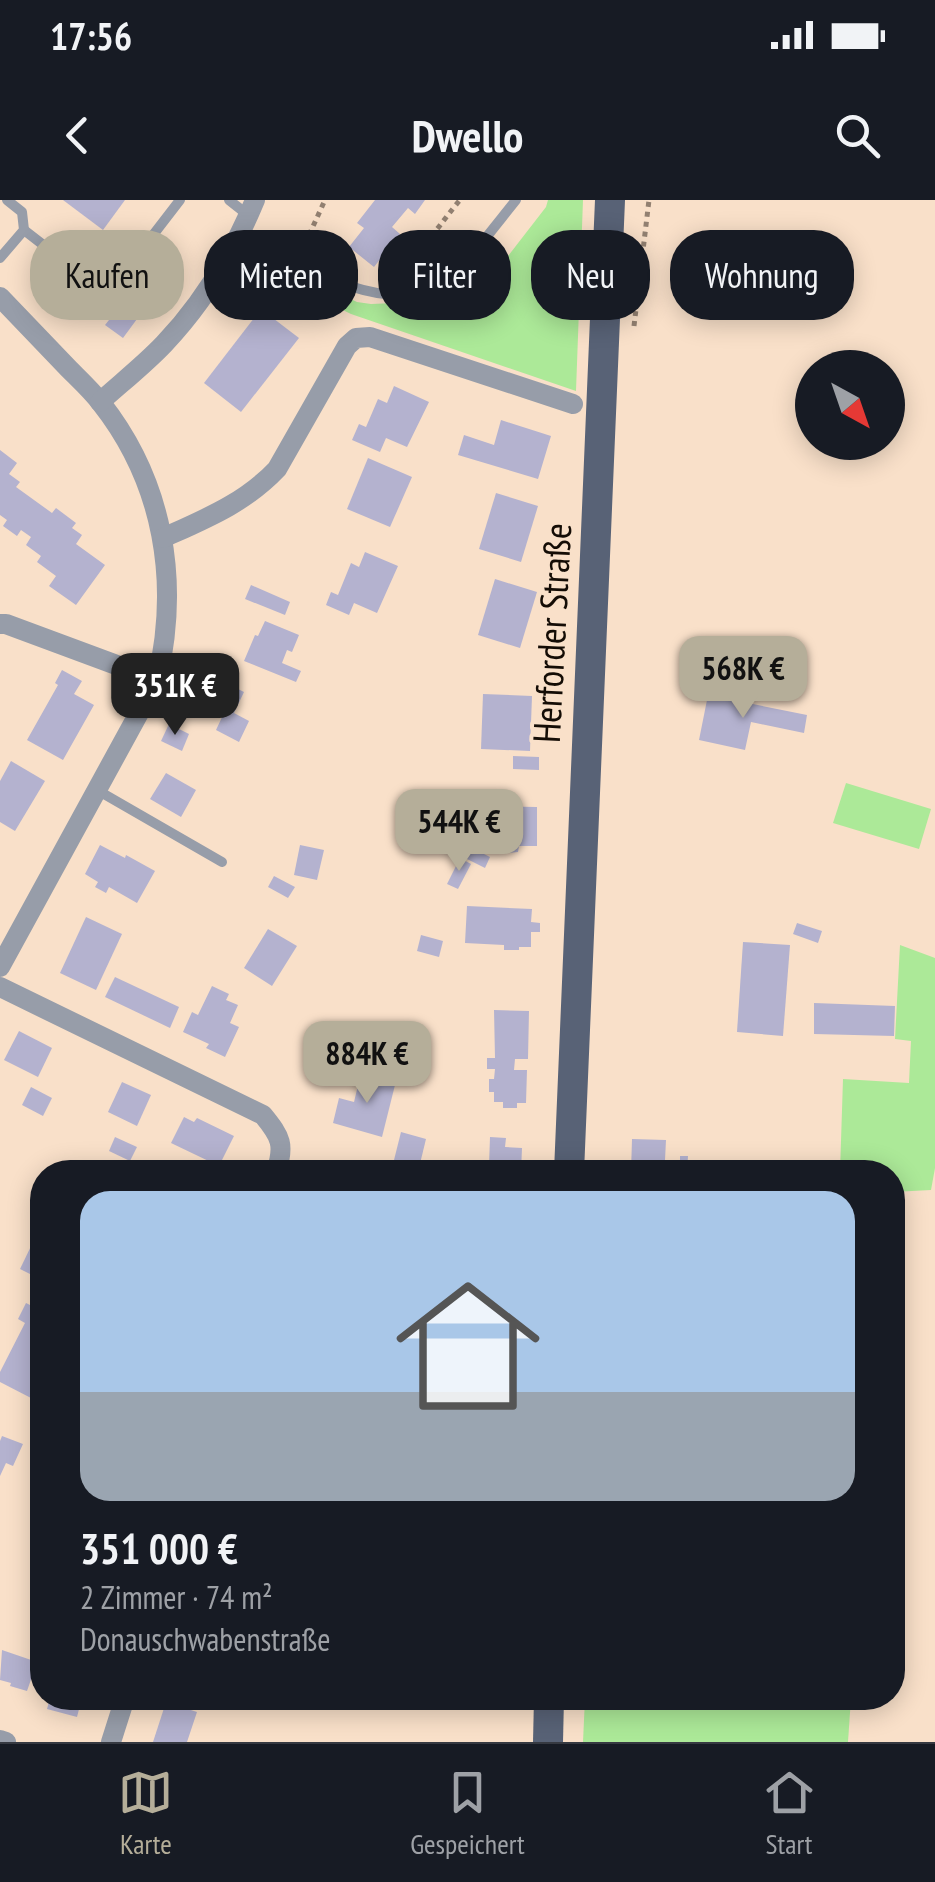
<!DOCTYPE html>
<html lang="de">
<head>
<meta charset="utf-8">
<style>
  :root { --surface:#171b24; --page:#242831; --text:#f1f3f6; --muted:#9ea1a6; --line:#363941; --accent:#b5ae99 }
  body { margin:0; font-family:"PT Sans Narrow",sans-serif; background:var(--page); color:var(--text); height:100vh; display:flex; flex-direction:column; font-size:38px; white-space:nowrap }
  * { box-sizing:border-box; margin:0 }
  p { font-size:32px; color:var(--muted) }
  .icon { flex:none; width:55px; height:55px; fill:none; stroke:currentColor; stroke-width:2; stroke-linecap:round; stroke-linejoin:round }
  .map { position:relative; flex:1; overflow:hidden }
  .side { position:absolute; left:30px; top:960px; width:875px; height:550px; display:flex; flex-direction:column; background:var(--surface); border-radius:40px; box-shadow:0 5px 25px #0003 }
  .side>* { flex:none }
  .top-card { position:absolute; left:30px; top:30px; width:875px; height:90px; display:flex; gap:20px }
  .needle { width:65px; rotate:140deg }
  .buttons { position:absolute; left:795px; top:150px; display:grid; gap:20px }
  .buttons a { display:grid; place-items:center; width:110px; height:110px; border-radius:50%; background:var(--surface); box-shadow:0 5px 25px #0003; font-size:50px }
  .price { position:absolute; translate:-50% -85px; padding:0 22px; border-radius:20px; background:var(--accent); color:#111; font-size:32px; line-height:65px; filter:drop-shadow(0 2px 5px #0008) }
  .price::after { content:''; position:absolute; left:50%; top:60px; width:30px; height:22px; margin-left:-15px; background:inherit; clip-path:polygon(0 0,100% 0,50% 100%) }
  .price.current { background:#222; color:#fff }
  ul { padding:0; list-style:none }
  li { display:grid; align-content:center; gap:20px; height:530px; padding:0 50px }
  li span { display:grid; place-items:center; height:310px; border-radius:30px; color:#555 }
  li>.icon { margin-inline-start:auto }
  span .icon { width:180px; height:180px; fill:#fffc; stroke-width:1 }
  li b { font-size:42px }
  .tag { padding:0 35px; border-radius:40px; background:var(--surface); box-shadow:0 5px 25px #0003; font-size:35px; line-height:90px }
  .tag.current { background:var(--accent); color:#111 }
  .status { display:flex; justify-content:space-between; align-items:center; height:70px; padding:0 50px; background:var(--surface); direction:ltr }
  .status svg { height:28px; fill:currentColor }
  header { display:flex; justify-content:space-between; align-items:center; height:130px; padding:0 50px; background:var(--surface); font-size:45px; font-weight:700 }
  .dock { display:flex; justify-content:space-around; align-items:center; height:140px; border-top:2px solid var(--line); background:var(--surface); font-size:28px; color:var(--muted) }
  .dock a { display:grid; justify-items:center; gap:5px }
  .dock .current { color:var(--accent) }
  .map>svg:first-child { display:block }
  .green { fill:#ace998 }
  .building { fill:#b4b2cf }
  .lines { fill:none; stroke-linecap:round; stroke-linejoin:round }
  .path { stroke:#928071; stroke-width:5; stroke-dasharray:5 5; stroke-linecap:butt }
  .service { stroke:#979da9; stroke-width:10 }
  .minor { stroke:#979da9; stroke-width:20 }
  .primary { stroke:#586276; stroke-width:30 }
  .labels { text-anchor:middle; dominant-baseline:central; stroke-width:8; stroke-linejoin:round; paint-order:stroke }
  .street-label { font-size:38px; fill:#140c05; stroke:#f9e0c9 }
</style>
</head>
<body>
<div class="status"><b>17:56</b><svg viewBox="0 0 49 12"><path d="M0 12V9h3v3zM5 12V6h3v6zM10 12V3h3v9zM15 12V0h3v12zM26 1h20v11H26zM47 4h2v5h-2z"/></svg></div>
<header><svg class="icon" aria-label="back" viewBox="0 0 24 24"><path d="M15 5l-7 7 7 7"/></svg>Dwello<svg class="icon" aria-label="search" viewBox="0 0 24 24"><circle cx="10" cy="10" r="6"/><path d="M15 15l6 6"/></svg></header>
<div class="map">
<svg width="935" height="1542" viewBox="0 0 935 1542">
  <rect width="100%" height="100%" fill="#f9e0c9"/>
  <g class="green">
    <polygon points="548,0 583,0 576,191 351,114 254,67 260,55 357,102 371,104 445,101 461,90 474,100 546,7"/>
    <polygon points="846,583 931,609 919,649 833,623"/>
    <polygon points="900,745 935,758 935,968 931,990 893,992 892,972 840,972 843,879 909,883 911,841 895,839"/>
    <polygon points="585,1498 851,1498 848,1542 583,1542"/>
  </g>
  <g class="building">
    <polygon points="63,0 125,0 103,30"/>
    <polygon points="375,0 425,0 415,14 408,8 392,27 400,34 374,67 349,47 364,28 357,23"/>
    <polygon points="84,52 151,100 123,138 105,125 109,120 77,97 74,101 57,89"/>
    <polygon points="261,109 299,138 241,212 204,183"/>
    <polygon points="394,186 429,202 407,247 386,238 380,252 352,240 359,224 366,227 378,199 387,203"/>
    <polygon points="501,220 551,236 538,279 458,255 464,235 494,245"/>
    <polygon points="0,250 17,263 9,274 20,282 16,287 52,313 56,308 76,323 72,328 82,335 76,344 105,365 76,405 49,386 56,376 37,362 41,356 26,345 31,337 21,330 17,336 3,326 7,320 0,315"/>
    <polygon points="368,258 412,277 390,327 347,309"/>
    <polygon points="496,293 538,306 521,362 479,349"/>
    <polygon points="365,352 398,366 377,413 354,403 349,415 326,405 331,392 338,395 351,363 359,367"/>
    <polygon points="495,379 537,392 520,448 478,435"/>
    <polygon points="251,385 290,402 285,415 245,399"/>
    <polygon points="265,421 299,435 292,452 287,450 282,463 301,471 296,482 244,461 255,435 258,436"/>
    <polygon points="62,470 82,481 74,494 94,505 63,560 27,540 58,485 55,483"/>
    <polygon points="220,480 244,492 234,513 249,521 239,542 216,530 223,515 203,505 210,490 214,492"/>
    <polygon points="483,494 532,496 530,551 481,549"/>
    <polygon points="708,495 807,515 804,533 751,522 745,550 699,540"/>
    <polygon points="169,524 189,534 182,551 161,541"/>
    <polygon points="513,556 539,557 539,570 513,569"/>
    <polygon points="11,561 45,581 15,631 0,622 0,581"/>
    <polygon points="166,573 196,590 181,617 150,599"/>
    <polygon points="485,606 537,607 537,646 519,646 518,652 508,653 508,629 485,628"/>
    <polygon points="464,644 490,657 485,668 459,655"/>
    <polygon points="100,645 125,658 126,655 155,671 137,703 109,687 106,693 95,687 98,682 85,674"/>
    <polygon points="300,645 324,650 317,680 294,675"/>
    <polygon points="460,658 471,664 458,689 447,684"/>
    <polygon points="274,676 295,687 288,698 268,687"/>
    <polygon points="467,706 532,709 531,722 540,723 540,732 531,732 531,747 519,747 519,750 504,750 504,745 465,743"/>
    <polygon points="86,717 122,734 96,790 60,773"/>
    <polygon points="797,723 822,731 818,743 793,734"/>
    <polygon points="268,729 297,746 272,786 244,768"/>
    <polygon points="421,735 443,741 439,757 417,751"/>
    <polygon points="743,742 790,745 783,836 737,832"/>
    <polygon points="115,777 179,807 170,828 105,797"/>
    <polygon points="212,786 229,794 226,800 238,805 230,823 239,827 225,857 206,848 209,844 183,832 192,812 198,815"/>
    <polygon points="814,803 895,806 894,836 814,834"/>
    <polygon points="494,810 529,811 528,859 515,859 514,870 527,870 526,903 517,903 517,908 503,908 503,902 494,902 494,892 489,892 489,879 494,879 495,869 487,869 487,858 495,858"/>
    <polygon points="19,831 52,848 38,877 4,860"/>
    <polygon points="361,873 396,881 382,937 333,923 339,898 354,902"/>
    <polygon points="122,882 151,895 137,926 108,912"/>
    <polygon points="31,887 52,898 43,916 22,905"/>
    <polygon points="184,917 194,922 197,918 234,936 219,966 171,943"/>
    <polygon points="401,932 426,939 418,972 402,972 392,968"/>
    <polygon points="115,937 137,947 130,961 109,951"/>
    <polygon points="490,937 506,938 505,947 522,948 521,972 465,972 466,965 489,966"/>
    <polygon points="632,939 666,940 665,960 680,961 680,956 688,956 687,972 631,972"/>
    <polygon points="34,1040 42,1045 42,1080 20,1069"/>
    <polygon points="26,1103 42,1111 40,1129 42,1130 42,1175 31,1198 0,1182 0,1172 25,1123 18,1119"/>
    <polygon points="2,1236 23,1244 13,1266 6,1263 0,1276 0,1241"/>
    <polygon points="2,1450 37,1462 27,1491 10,1486 11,1483 0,1480"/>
    <polygon points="50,1498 82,1498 77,1517 47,1509"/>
    <polygon points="166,1502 197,1512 187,1542 153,1542"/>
  </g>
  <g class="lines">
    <g class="path">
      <polyline points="305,44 325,0"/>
      <path d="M386,75C413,67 441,22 460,0"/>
      <polyline points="634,126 649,0"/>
    </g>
    <g class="service">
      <polyline points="229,0 248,15"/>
      <polyline points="24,30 64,61"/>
      <path d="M241,33L353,87C377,95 423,101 445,86C456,79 464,66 472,56C486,37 501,19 516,0"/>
      <polyline points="143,48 180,0"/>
      <polyline points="0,58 24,30 22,12 7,0"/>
      <polyline points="97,590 222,662"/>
    </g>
    <g class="minor">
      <path d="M0,97C23,121 46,145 69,169C80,180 92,191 101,203C164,283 180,382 157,480L0,767"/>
      <path d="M100,202C121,183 144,165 164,144C204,102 233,53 255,0"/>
      <path d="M163,338C205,319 245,303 277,269L347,146L356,138L370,137L573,204"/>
      <polyline points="0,424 6,424 157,480"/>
      <path d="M0,787L263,915C281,937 285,945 276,972"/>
      <polyline points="0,1540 6,1542"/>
      <polyline points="111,1542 125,1498"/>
    </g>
    <g class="primary">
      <polyline points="569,972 610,0"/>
      <polyline points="548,1542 549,1498"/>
    </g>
  </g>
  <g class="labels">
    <g class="street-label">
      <text transform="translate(551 433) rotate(-87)">Herforder Straße</text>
    </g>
  </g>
</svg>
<div class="buttons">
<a><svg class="needle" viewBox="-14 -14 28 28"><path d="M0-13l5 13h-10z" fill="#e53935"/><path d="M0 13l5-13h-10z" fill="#9ea1a6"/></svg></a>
</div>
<b class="price" style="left:743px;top:521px">568K €</b>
<b class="price current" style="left:175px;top:538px">351K €</b>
<b class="price" style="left:459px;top:674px">544K €</b>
<b class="price" style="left:367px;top:906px">884K €</b>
<div class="top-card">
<a class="tag current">Kaufen</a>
<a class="tag">Mieten</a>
<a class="tag">Filter</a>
<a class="tag">Neu</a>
<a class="tag">Wohnung</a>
</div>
<section class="side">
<ul>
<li><span style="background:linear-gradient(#a9c7e8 65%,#9aa5b1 0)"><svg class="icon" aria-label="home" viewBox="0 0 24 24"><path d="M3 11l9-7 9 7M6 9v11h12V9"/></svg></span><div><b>351 000 €</b><p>2 Zimmer · 74 m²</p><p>Donauschwabenstraße</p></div></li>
</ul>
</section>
</div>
<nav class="dock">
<a class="current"><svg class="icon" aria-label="map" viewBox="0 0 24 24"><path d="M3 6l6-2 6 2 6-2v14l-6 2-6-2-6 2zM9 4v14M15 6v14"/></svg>Karte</a>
<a><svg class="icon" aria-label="saved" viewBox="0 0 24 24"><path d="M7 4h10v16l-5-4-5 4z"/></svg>Gespeichert</a>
<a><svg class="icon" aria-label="home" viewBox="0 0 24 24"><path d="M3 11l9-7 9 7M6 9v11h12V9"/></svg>Start</a>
</nav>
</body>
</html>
